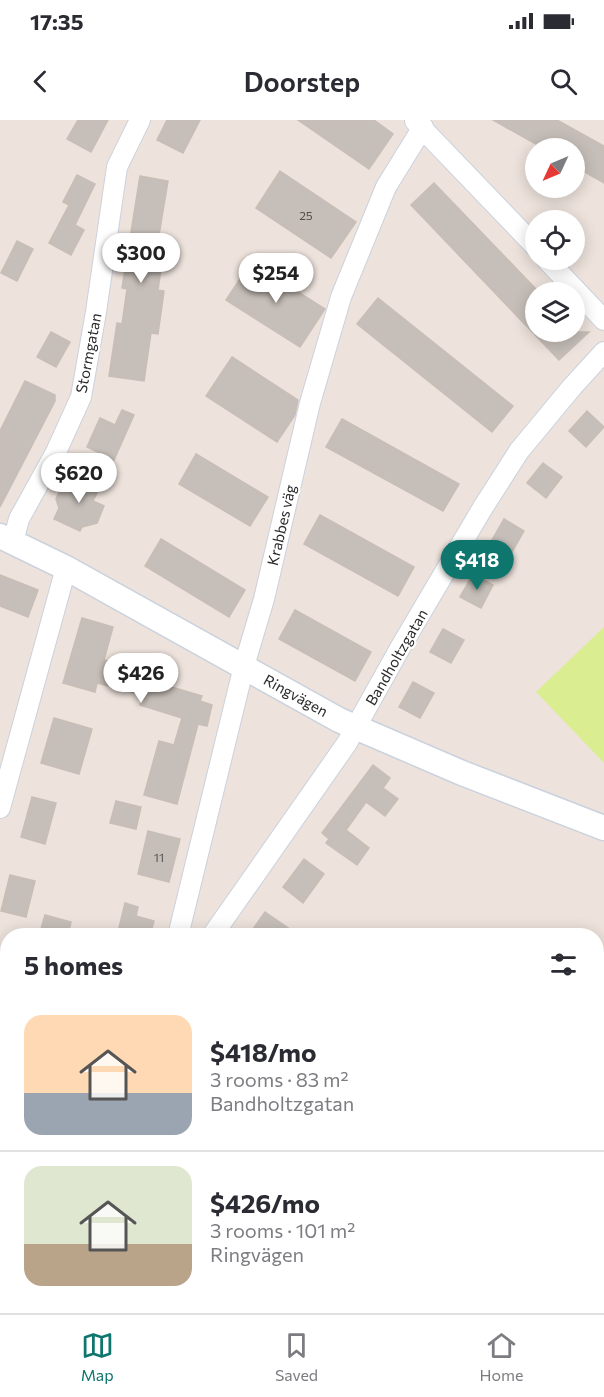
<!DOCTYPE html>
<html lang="en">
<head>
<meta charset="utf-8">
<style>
  :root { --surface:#fff; --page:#f7f7f7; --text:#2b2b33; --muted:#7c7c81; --line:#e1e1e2; --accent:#0f766e }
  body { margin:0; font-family:Commissioner,sans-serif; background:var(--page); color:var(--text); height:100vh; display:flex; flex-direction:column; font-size:22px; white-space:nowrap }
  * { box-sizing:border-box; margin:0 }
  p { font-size:20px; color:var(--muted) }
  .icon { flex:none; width:33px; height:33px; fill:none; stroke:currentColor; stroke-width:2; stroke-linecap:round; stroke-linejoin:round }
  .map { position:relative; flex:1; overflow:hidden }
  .details { position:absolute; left:0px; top:808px; width:604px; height:386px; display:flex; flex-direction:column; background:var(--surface); border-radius:24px 24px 0 0; box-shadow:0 3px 15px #0003 }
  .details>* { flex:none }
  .needle { width:39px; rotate:226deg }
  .controls { position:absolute; left:525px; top:18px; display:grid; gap:12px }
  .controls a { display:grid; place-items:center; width:60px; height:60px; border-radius:50%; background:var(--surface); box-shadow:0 3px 15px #0003; font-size:30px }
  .price { position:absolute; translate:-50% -51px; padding:0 14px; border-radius:21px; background:#fff; color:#222; font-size:20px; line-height:39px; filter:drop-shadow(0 2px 3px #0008) }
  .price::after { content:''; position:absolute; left:50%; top:36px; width:18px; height:14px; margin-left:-9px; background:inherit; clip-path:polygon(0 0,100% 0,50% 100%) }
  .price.current { background:var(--accent); color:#fff }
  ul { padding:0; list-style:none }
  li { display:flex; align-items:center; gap:18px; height:150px; padding:0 24px }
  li+li { border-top:2px solid var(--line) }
  li span { display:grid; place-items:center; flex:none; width:168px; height:120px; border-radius:18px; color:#555 }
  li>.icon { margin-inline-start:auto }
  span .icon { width:72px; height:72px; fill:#fffc; stroke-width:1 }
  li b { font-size:26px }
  h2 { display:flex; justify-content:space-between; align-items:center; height:72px; padding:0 24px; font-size:26px }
  .status { display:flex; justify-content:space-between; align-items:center; height:42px; padding:0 30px; background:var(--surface); direction:ltr }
  .status svg { height:16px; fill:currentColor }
  header { display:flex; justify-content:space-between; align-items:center; height:78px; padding:0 24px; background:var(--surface); font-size:27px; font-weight:600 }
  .menu { display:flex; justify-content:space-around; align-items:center; height:84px; border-top:2px solid var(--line); background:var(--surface); font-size:16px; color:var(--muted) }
  .menu a { display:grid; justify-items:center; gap:3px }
  .menu .current { color:var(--accent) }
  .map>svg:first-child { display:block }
  .pitch { fill:#daee91 }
  .building { fill:#c6beb8; stroke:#c9beb6; stroke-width:1.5 }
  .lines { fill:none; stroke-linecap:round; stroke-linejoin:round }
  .minor-casing { stroke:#cad2dd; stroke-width:22 }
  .tertiary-casing { stroke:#cad2dd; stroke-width:27 }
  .minor { stroke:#fff; stroke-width:20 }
  .tertiary { stroke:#fff; stroke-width:24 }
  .labels { text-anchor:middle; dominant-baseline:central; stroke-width:4.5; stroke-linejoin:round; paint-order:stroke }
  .number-label { font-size:12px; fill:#52504e }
  .street-label { font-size:15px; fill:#2b2b2b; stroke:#fff }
</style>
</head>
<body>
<div class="status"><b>17:35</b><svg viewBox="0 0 49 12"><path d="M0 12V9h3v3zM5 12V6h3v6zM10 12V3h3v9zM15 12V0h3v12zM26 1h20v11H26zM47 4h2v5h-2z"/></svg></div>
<header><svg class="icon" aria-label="back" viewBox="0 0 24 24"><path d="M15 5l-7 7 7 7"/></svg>Doorstep<svg class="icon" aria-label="search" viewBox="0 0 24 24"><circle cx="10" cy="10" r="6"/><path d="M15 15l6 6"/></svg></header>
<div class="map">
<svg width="604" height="1193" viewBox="0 0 604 1193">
  <rect width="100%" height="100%" fill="#ede2dc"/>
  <polygon class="pitch" points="604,507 604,643 536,572"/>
  <g class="building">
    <polygon points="78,0 108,0 91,32 67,19"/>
    <polygon points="167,0 200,0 183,33 157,20"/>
    <polygon points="298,0 374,0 393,14 369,49"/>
    <polygon points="493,0 557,0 604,26 604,63 574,46 574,28 543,28"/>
    <polygon points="280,51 356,102 331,138 256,88"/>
    <polygon points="77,55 95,64 75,105 84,110 71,135 49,123 69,85 63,82"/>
    <polygon points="140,56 168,61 158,121 165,122 158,170 164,171 158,214 151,213 144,261 109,256 117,203 122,204 127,169 122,168"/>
    <polygon points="434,63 536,169 536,212 589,212 559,240 411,85"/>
    <polygon points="17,121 33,129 17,161 1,153"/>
    <polygon points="251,142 325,189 300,227 226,180"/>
    <polygon points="378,178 513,286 492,312 357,204"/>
    <polygon points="51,212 70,222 56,247 37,237"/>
    <polygon points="232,237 298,280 295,295 277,322 206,276"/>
    <polygon points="25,261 55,275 55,281 0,387 0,311"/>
    <polygon points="122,290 134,295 114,340 87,327 100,298 115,305"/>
    <polygon points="587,291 604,307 586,327 569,311"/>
    <polygon points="342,299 459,364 443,391 326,327"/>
    <polygon points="196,334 268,377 250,406 179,364"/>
    <polygon points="543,343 562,357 546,378 527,363"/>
    <polygon points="74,355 100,367 93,381 104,386 97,403 82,407 80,411 54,399 59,388 56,379 60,370 70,363"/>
    <polygon points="320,395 414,447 398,476 304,424"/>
    <polygon points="504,399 524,411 512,432 492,420"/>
    <polygon points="161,419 245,470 229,497 145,446"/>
    <polygon points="473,454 493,465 481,488 460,477"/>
    <polygon points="0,455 38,470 28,497 0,486"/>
    <polygon points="295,490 371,532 355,561 279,519"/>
    <polygon points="82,498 113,507 104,540 147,551 146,556 159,559 158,563 202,576 200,581 212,585 207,606 198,604 177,684 144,675 159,621 174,625 182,598 140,585 142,575 97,563 95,572 63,563"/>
    <polygon points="443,509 464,520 451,543 430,532"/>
    <polygon points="413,562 434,573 420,598 399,587"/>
    <polygon points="54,598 92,609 79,654 41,643"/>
    <polygon points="373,645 390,658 383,668 398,679 385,696 366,682 346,710 369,728 357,745 326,723 329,719 322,713"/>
    <polygon points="32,677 56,683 45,724 21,717"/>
    <polygon points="116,681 141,687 136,709 110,703"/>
    <polygon points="148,711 180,719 169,762 138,754"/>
    <polygon points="304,739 324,754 303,783 283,767"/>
    <polygon points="10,755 35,761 26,797 1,791"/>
    <polygon points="125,783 138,787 136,796 154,801 150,816 117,816"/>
    <polygon points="265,792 300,816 248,816"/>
    <polygon points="45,795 71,802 68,816 39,816"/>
  </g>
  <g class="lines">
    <g class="minor-casing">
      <g id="minor">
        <polyline points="415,1 536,127"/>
        <polyline points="547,140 604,200"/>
        <polyline points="13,422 19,399 56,332 81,277 96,192 117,47 140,0"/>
        <polyline points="0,688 66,448"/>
        <polyline points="178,816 244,546 264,479 310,283 341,177 386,67 423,7"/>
        <polyline points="212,816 347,623 400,528 482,389 519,331 572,267 604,232"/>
        <polyline points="36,1193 44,1186"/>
      </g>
    </g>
    <g class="tertiary-casing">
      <polyline id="tertiary" points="0,416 66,448 339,600 462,653 604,708"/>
    </g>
    <use href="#minor" class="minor"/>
    <use href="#tertiary" class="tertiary"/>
  </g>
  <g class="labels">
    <g class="number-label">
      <text x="306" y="95">25</text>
      <text x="159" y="737">11</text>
    </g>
    <g class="street-label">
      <text transform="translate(88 233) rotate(-79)">Stormgatan</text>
      <text transform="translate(281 405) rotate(-77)">Krabbes väg</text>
      <text transform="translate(396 537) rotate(-60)">Bandholtzgatan</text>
      <text transform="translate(296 575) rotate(29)">Ringvägen</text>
    </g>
  </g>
</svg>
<div class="controls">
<a><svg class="needle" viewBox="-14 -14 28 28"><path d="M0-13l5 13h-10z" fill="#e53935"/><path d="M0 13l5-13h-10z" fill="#7c7c81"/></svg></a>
<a><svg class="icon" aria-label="locate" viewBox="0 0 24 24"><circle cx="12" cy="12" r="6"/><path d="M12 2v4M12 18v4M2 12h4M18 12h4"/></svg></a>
<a><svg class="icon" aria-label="layers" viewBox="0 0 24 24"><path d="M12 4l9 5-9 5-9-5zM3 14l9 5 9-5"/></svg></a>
</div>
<b class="price" style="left:141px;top:164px">$300</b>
<b class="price" style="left:276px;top:184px">$254</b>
<b class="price" style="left:79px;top:384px">$620</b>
<b class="price current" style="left:477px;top:471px">$418</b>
<b class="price" style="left:141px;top:584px">$426</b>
<section class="details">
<h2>5 homes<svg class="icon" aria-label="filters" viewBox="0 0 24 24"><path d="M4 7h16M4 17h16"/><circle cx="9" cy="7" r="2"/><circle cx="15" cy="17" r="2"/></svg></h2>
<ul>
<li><span style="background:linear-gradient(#ffd9b3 65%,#9aa5b1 0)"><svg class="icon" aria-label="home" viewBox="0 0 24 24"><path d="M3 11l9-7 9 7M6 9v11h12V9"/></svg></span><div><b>$418/mo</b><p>3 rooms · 83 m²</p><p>Bandholtzgatan</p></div></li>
<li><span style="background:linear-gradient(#dfe7d0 65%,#b9a48a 0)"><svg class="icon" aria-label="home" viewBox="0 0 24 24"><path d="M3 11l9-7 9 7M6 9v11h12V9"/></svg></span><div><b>$426/mo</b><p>3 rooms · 101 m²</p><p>Ringvägen</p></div></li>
</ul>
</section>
</div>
<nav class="menu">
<a class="current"><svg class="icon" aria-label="map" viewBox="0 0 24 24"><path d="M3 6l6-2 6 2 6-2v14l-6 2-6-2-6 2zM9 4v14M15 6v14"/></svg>Map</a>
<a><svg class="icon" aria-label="saved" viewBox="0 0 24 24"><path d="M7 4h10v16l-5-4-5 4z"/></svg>Saved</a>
<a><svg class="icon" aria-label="home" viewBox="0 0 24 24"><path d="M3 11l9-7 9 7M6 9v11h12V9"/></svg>Home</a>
</nav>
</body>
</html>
